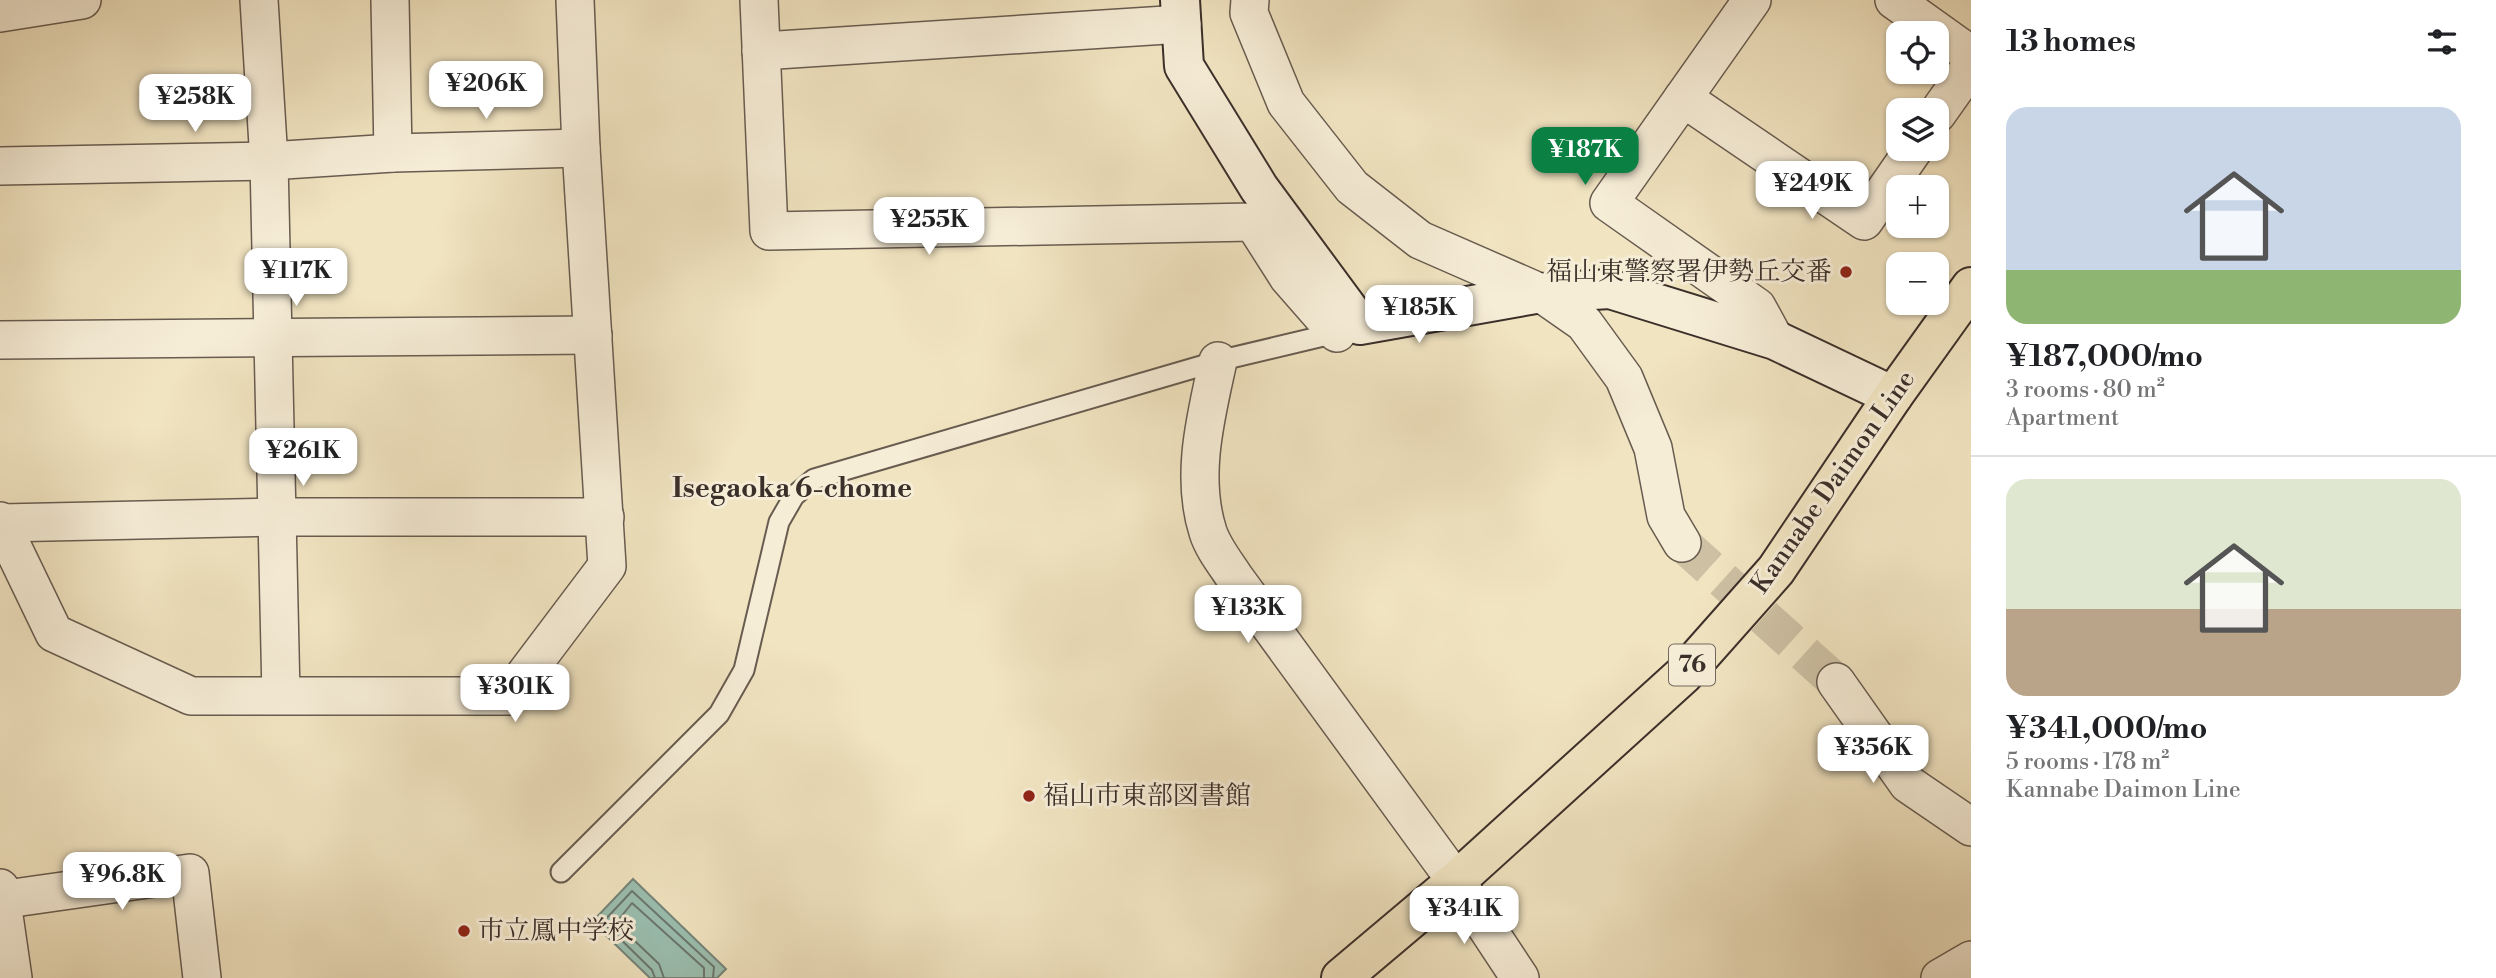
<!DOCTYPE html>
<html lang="en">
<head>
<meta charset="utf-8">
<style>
  :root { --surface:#fff; --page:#f2f2f2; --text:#202124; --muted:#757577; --line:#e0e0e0; --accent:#0b8043 }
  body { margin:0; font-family:"Libre Bodoni","Noto Serif JP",serif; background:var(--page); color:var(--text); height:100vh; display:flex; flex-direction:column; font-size:26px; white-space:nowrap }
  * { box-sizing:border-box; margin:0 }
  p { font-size:23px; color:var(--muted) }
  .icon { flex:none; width:38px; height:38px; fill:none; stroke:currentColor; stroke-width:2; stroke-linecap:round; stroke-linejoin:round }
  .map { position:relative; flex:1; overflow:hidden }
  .sheet { display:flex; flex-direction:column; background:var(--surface); width:525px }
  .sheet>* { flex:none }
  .controls { position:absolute; left:1886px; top:21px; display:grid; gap:14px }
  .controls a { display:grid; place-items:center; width:63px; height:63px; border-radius:14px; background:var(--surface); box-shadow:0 2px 5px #0004; font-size:35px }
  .price { position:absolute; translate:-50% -60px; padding:0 16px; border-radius:14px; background:#fff; color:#222; font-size:23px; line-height:46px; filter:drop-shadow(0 2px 4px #0008) }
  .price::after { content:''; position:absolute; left:50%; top:42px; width:21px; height:16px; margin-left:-10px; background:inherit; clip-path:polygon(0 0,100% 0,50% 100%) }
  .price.on { background:var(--accent); color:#fff }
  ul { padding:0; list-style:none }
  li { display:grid; align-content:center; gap:14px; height:371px; padding:0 35px }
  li+li { border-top:2px solid var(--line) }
  li span { display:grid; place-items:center; height:217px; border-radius:21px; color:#555 }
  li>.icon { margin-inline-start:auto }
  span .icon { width:126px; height:126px; fill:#fffc; stroke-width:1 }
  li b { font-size:30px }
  h2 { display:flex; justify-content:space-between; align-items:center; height:84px; padding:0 35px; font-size:30px }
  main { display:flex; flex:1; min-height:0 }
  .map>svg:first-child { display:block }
  .water { fill:#9bbfb0; stroke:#75857a; stroke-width:2 }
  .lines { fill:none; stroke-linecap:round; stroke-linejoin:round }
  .shore { stroke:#6b776d; stroke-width:2 }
  .street-tunnel { stroke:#cdc0a3; stroke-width:37; stroke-dasharray:37 18; stroke-linecap:butt }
  .lane-casing { stroke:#685c50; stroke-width:23 }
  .street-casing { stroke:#685c50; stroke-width:40 }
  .secondary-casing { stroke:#3b2f2a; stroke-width:42 }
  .primary-casing { stroke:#3b2f2a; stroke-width:42 }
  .lane { stroke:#f6edd7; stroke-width:19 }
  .street { stroke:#f6edd7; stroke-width:37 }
  .secondary { stroke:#f6edd7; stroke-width:38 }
  .primary { stroke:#f1e4c1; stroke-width:38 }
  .poi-dot { fill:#8f2418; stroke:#f6edd7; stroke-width:2.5 }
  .labels { text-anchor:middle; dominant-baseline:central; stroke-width:6; stroke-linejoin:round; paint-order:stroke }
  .shield { fill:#f6edd7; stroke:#73685e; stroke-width:2 }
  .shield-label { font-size:24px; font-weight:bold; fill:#3b2f2a }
  .poi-label { font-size:26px; fill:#3b2f2a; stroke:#f6edd7; text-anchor:start }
  .street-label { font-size:26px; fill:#3b2f2a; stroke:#f6edd7 }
  .neighbourhood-label { font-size:28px; font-weight:bold; fill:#3b2f2a; stroke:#f6edd7 }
</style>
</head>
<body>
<main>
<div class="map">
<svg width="1971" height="978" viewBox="0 0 1971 978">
  <rect width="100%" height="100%" fill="#f1e4c1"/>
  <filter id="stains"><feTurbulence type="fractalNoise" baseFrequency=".00286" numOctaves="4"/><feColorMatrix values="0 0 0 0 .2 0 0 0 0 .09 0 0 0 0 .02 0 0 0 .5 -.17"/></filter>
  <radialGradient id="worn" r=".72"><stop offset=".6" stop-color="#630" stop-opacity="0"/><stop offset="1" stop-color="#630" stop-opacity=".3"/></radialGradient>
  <polygon class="water" points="633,879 726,969 717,978 650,978 592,922"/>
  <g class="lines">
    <g class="shore">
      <polyline points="655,978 652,970 603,922 632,891 714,967 713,978"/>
      <polyline points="664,978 659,964 616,923 632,903 704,968 704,978"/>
    </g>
    <polyline class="street-tunnel" points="1682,543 1836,682"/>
    <g class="lane-casing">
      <polyline id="lane" points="561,872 719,714 744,670 779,522 794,496 814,479 1218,361 1340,332"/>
    </g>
    <g class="street-casing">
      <g id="street">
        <polyline points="259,0 269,161 281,695"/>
        <polyline points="390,0 393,153"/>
        <polyline points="759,0 769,231 1253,222 1288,277 1337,333"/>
        <polyline points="1250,0 1249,13 1286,103 1352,187 1420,240 1541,293 1584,323 1624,378 1653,448 1666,516 1682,543"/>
        <polyline points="1752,0 1609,203 1757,307 1775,340"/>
        <polyline points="1894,0 1971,55"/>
        <polyline points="0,13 82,0"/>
        <polyline points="761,51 1182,24"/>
        <polyline points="1683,98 1864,221 1914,149"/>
        <polyline points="1937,114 1971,66"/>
        <polyline points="0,166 269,161 393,153 581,148"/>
        <polyline points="0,340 593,335"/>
        <path d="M1218,361C1206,416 1190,476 1208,532C1213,548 1226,564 1235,578L1456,881L1520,978"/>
        <polyline points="0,521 54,633 191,696 509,696 607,566 581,148 575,0"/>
        <polyline points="2,523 278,517 605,517"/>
        <polyline points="1836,682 1908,784 1971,827"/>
        <polyline points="0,888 13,978"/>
        <polyline points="0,900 190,873 202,978"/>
        <polyline points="1940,978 1971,960"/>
      </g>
    </g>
    <g class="secondary-casing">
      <polyline id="secondary" points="1180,0 1184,66 1259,188 1360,325 1541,293 1610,289 1775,340 1893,396"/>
    </g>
    <g class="primary-casing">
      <polyline id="primary" points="1341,978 1456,881 1683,675 1776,570 1893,396 1971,287"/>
    </g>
    <use href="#lane" class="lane"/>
    <use href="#street" class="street"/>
    <use href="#secondary" class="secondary"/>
    <use href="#primary" class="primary"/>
  </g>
  <g class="poi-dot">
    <circle cx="1846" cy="272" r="7"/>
    <circle cx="1029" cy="796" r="7"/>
    <circle cx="464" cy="931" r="7"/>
  </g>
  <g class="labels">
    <rect class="shield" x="1669" y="644.5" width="46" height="41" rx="5"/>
    <g class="shield-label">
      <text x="1692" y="665">76</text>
    </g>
    <g class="poi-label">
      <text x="1832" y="272" text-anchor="end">福山東警察署伊勢丘交番</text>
      <text x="1043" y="796">福山市東部図書館</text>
      <text x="478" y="931">市立鳳中学校</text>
    </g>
    <g class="street-label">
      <text transform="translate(1833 482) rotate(-55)">Kannabe Daimon Line</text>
    </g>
    <g class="neighbourhood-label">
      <text x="792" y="488">Isegaoka 6-chome</text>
    </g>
  </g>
  <rect width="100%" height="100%" filter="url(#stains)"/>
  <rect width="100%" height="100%" fill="url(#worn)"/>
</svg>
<div class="controls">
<a><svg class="icon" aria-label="locate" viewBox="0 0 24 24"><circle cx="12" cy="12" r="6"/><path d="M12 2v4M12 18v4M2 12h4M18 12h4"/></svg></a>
<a><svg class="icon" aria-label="layers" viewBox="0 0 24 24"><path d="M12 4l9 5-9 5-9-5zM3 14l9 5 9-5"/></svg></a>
<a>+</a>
<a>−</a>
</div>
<b class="price" style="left:486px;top:121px">¥206K</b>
<b class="price" style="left:195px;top:134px">¥258K</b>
<b class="price on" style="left:1585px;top:187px">¥187K</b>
<b class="price" style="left:1812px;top:221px">¥249K</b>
<b class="price" style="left:929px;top:257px">¥255K</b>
<b class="price" style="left:296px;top:308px">¥117K</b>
<b class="price" style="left:1419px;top:345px">¥185K</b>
<b class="price" style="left:303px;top:488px">¥261K</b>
<b class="price" style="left:1248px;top:645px">¥133K</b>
<b class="price" style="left:515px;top:724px">¥301K</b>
<b class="price" style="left:1873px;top:785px">¥356K</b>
<b class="price" style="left:122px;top:912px">¥96.8K</b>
<b class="price" style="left:1464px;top:946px">¥341K</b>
</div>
<section class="sheet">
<h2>13 homes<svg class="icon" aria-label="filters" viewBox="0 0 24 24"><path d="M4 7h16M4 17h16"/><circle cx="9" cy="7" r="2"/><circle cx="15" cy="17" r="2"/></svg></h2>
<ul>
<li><span style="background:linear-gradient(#c9d6e8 75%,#8fb573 0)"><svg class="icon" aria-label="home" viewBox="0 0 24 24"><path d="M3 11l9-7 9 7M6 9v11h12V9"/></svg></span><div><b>¥187,000/mo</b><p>3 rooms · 80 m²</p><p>Apartment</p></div></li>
<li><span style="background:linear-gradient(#dfe7d0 60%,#b9a48a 0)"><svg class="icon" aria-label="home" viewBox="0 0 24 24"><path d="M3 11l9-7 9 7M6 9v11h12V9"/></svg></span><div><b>¥341,000/mo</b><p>5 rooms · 178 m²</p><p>Kannabe Daimon Line</p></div></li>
</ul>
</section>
</main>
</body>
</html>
